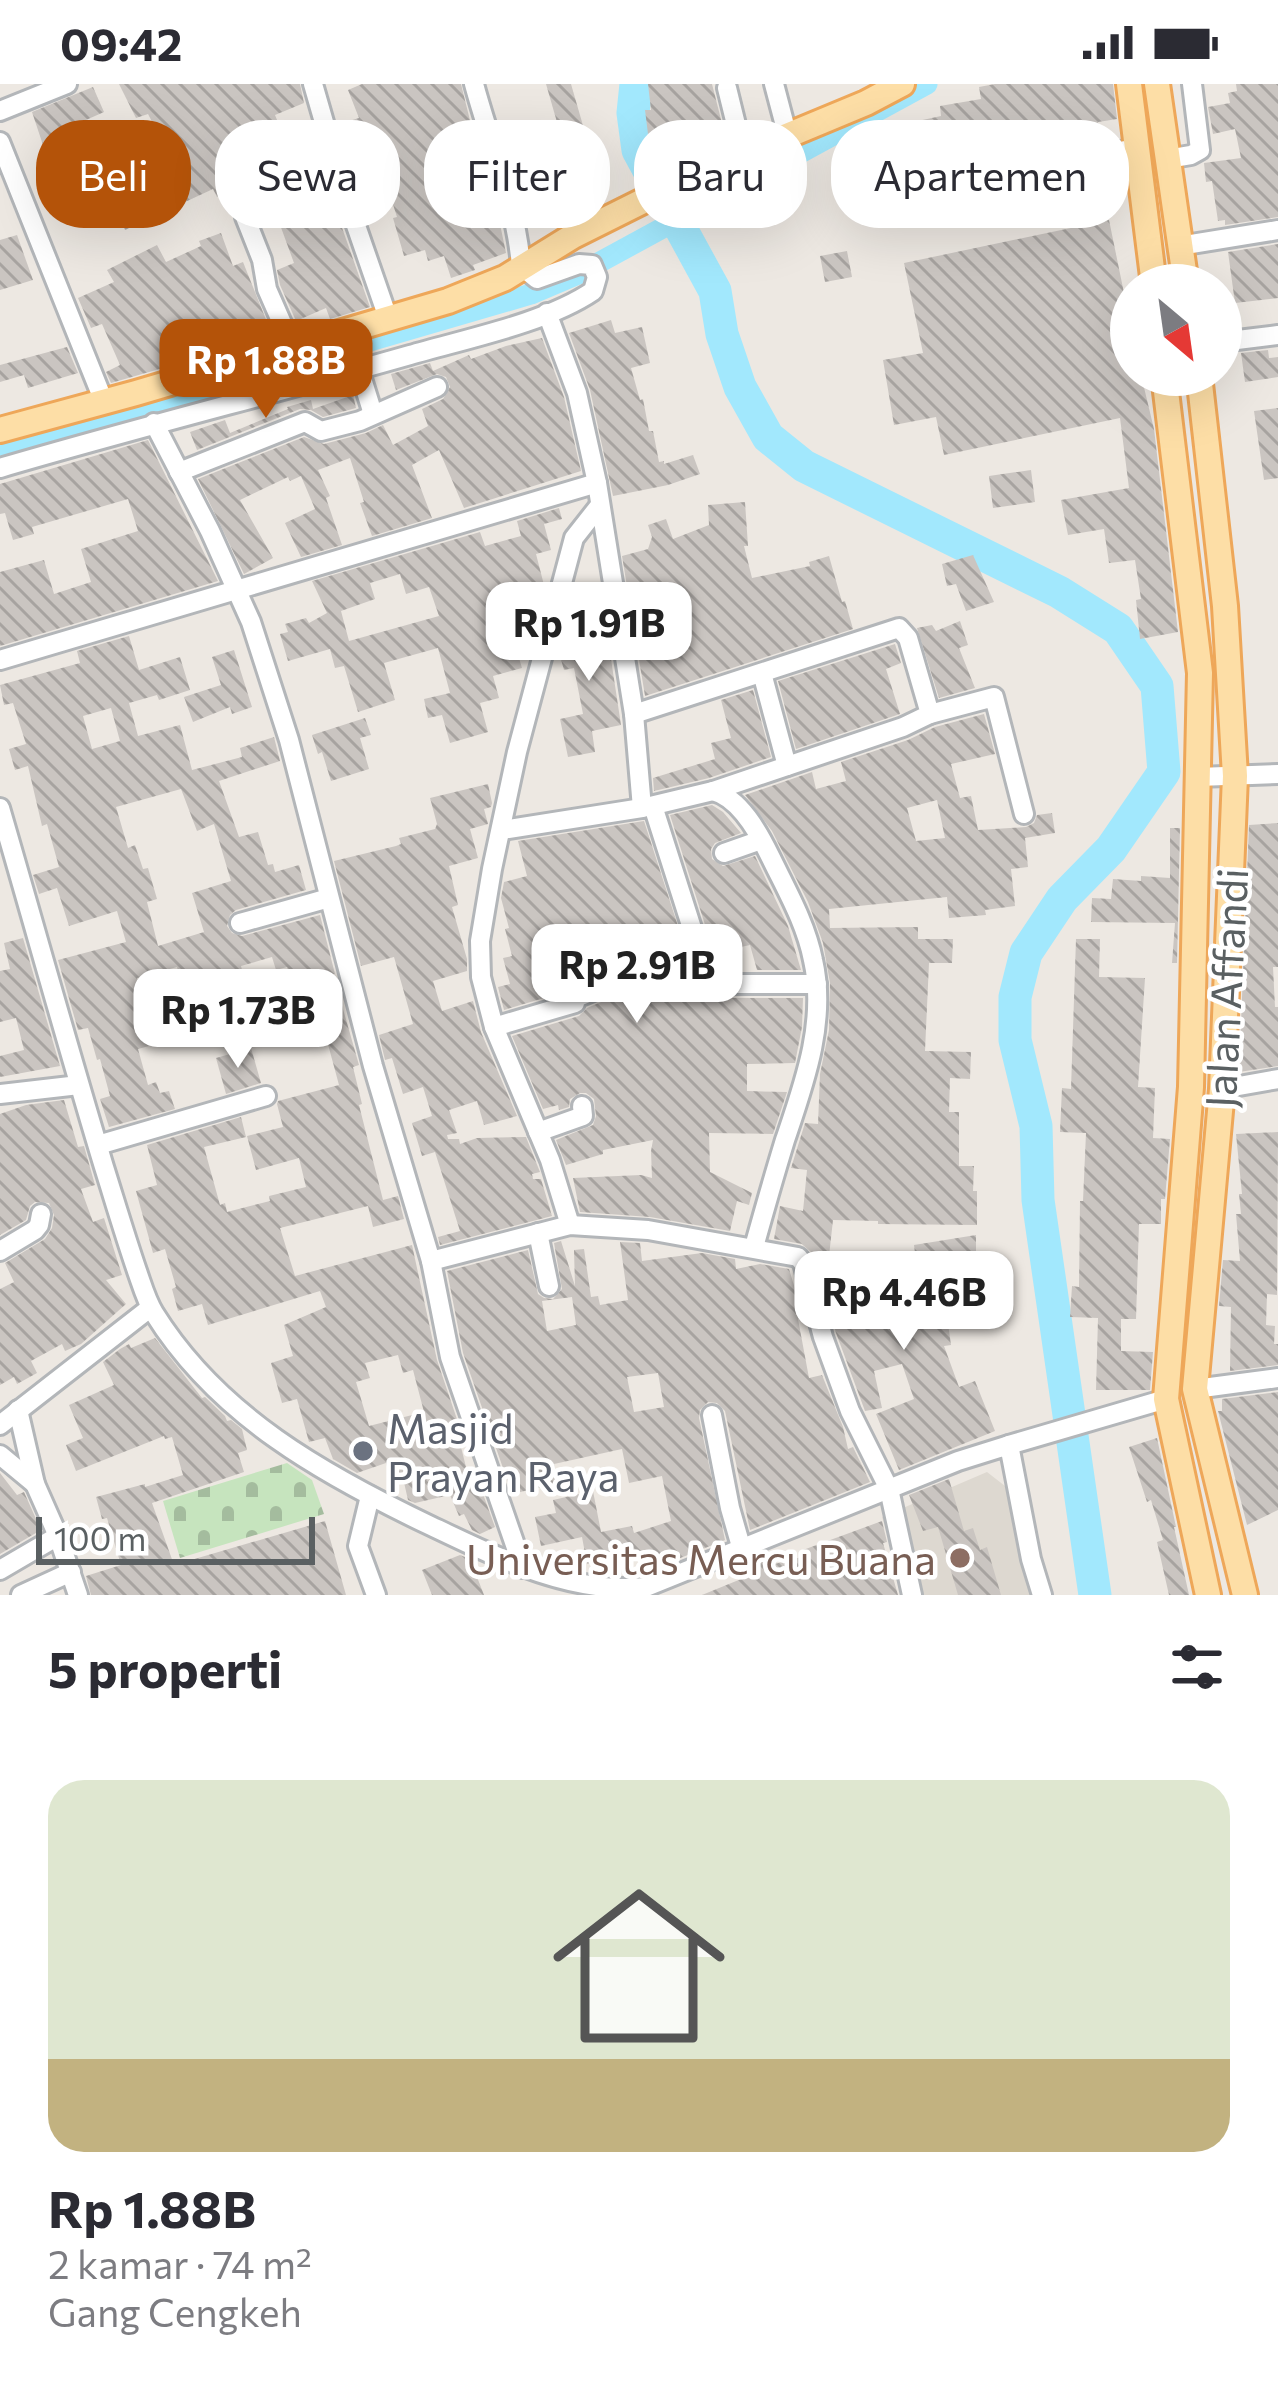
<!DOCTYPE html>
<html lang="id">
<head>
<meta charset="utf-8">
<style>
  :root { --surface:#fff; --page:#f7f7f7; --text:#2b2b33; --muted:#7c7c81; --line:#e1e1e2; --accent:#b45309 }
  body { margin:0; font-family:Commissioner,sans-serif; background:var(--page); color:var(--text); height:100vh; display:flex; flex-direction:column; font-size:45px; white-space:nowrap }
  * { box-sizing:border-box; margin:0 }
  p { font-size:39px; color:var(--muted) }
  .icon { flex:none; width:66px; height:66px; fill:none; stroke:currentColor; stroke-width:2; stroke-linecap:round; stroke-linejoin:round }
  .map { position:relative; height:1511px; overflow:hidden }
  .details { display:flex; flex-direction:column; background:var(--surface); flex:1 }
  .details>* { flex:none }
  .hud { position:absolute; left:36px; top:36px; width:1206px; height:108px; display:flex; gap:24px }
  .needle { width:78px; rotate:151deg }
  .buttons { position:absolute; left:1110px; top:180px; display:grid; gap:24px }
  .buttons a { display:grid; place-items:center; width:132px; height:132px; border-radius:50%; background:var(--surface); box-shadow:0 12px 48px #0002; font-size:60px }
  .scale { position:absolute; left:36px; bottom:30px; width:279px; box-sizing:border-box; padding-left:12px; border:6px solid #5a6062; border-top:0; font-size:33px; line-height:42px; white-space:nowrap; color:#5a6062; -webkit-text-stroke:9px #fff; paint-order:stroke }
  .price { position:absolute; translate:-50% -102px; padding:0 27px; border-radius:24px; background:#fff; color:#222; font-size:39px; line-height:78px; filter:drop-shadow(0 3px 6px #0008) }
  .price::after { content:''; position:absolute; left:50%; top:72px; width:36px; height:27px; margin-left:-18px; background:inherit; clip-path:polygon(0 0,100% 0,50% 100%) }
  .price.selected { background:var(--accent); color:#fff }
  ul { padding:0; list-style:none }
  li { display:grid; align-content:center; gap:24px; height:636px; padding:0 48px }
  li+li { border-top:3px solid var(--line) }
  li span { display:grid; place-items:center; height:372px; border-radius:36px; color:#555 }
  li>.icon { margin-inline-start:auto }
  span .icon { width:216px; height:216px; fill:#fffc; stroke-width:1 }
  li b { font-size:51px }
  h2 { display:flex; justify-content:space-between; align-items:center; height:144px; padding:0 48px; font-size:51px }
  .chip { padding:0 42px; border-radius:48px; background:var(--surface); box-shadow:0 12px 48px #0002; font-size:42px; line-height:108px }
  .chip.selected { background:var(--accent); color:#fff }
  .status { display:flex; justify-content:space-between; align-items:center; height:84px; padding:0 60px; background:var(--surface); direction:ltr }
  .status svg { height:33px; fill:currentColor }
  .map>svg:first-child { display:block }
  .education { fill:#ddd8d0 }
  .cemetery { fill:url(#cemetery-stones) }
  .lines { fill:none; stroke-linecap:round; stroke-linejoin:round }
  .canal { stroke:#a2e8fd; stroke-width:21 }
  .river { stroke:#a2e8fd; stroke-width:33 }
  .building { fill:url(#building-back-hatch); fill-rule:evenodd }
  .minor-casing { stroke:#b3b6b9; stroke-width:24 }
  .major-casing { stroke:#eea759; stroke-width:30 }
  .minor { stroke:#fff; stroke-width:18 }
  .major { stroke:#fddea6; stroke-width:24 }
  .worship-dot { fill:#6b7280; stroke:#fff; stroke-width:4.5 }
  .education-dot { fill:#8d6e63; stroke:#fff; stroke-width:4.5 }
  .labels { text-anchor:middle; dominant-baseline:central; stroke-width:9; stroke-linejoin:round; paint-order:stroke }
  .street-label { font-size:42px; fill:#5a6062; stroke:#fff }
  .worship-label { font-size:42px; fill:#5b616d; stroke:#fff; text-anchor:start }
  .education-label { font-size:42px; fill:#785e54; stroke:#fff; text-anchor:end }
</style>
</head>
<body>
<div class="status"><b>09:42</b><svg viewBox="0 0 49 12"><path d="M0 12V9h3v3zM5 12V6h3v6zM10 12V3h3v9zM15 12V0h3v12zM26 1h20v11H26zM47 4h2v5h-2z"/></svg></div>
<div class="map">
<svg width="1278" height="1511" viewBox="0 0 1278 1511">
  <defs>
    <pattern id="cemetery-stones" width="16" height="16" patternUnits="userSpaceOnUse" patternTransform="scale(3)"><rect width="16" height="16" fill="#c6e4be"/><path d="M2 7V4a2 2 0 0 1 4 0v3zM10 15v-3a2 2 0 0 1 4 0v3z" fill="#a4bc9e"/></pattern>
    <pattern id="building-back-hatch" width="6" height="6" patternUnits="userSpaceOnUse" patternTransform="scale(3)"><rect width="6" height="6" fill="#cac5c1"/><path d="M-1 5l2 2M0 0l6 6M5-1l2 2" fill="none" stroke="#a7a3a0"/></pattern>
  </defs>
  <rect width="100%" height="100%" fill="#ede8e2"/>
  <polygon class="education" points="987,1388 1005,1402 1034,1511 907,1511 882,1433"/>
  <polygon class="cemetery" points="287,1379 312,1396 324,1430 180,1474 163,1417"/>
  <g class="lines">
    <polyline class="canal" points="0,365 531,210 578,190 927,0"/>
    <polyline class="river" points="636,0 633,29 638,66 715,207 722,250 740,303 768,353 804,382 1059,508 1118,545 1157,602 1164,688 1111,765 1062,815 1026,869 1015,913 1015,956 1036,1042 1038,1116 1095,1511"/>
  </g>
  <g class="building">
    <polygon points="119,0 300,0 304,19 275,31 286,58 314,51 322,82 291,92 296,104 271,111 269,106 233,120 228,107 217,113 213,105 125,146 116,126 76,143 64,118 69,116 46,70 32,28 93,3 104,28 86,36 102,77 122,67 142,111 168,99 151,65 163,59 148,30 136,34"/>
    <polygon points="362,0 461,0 481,81 484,80 495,116 506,169 473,181 475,186 451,194 444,172 428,177 425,166 404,172 393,134 397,133 381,83 379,84 373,66 348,74 339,40 359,34 348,6"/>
    <polygon points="546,0 571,0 586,52 563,59"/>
    <polygon points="648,0 712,0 727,59 690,67 688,57 654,61 652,49 648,50 645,26 651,26"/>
    <polygon points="995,0 1113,0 1117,35 1098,38 1101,56 1088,60 1082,67 1084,79 1090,83 1095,108 1049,117 1040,70 957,86 967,131 942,136 932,89 914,92 904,40 941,32 940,22 981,15 979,3"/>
    <polygon points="1236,0 1278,0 1278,133 1225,141 1225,136 1218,137 1212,97 1206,98 1204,79 1241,74 1235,45 1213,50 1208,23 1230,19 1228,9 1237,7"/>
    <polygon points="334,121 370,223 330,235 326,224 296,237 280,201 277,186 294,179 279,138"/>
    <polygon points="1109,136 1131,243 1131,291 1141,291 1154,345 1178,548 1140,555 1136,516 1141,515 1135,476 1109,479 1104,445 1068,451 1061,416 1129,404 1120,334 944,371 936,333 894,341 883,276 923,269 904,179"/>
    <polygon points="221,149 233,182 243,178 271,248 266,253 239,261 237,256 207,270 204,263 163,284 111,299 106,288 120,281 102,240 91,244 78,214 114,198 107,186 157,161 166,178 201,162 199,157"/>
    <polygon points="17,151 33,196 0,206 0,156"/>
    <polygon points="1278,160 1278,214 1235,219 1228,168"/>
    <polygon points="847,167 852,193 825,198 820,172"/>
    <polygon points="611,236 615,249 642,243 650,279 631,284 640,316 643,315 649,347 653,347 659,378 664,377 664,380 693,371 700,390 668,401 613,412 590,306 569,249"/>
    <polygon points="542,254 564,313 581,387 464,424 439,366 412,381 432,434 372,452 360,419 364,418 350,374 318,386 330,412 326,414 342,461 301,473 285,439 315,425 301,392 290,397 288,393 240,416 273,474 244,490 198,395 304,353 324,360 366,349 383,341 393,361 428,342 422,325 443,315 450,303 446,293 437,290 396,306 391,290 430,279 433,287 469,271 471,275 506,262"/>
    <polygon points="67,263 78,289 28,304 24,291 0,298 0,281"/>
    <polygon points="1268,266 1269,274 1278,273 1278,293 1245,298 1241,269"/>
    <polygon points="353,311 356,324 323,333 311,326 300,325 197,366 190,348 225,336 230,349 288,325 287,323 311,316 313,325"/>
    <polygon points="1278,324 1278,394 1264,396 1254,327"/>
    <polygon points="148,356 218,497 0,562 0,488 44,476 54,510 91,498 81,465 138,447 128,415 32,443 34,450 13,456 5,429 0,430 0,400"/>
    <polygon points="1031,386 1035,418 993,424 989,392"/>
    <polygon points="745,418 748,462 744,462 752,494 810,482 809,478 829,472 842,518 845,517 853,545 645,612 622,472 648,465 652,453 648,441 666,435 673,455 709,441 708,421"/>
    <path d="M559,424L562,435L544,440L551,466L536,470L544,501L518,508L526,535L509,540L522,584L493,592L499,614L480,619L488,648L450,659L442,631L428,634L424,615L450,609L438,564L384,579L395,616L358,628L344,582L335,584L330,565L288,577L280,550L288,548L285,540L306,534L309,539L327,529L312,497L480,448L485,462L521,452L517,437ZM400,490L406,510L429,503L439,532L349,557L341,527L375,515L370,499Z"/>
    <polygon points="973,471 994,518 966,527 956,500 947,502 942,480"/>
    <polygon points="604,529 621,641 592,647 595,668 568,673 560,635 583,630 574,584 564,586 558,565 563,547 585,541 585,532"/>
    <polygon points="960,537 968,561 959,564 975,604 939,614 917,544 932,541 936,547"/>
    <path d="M129,552L139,586L180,573L190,606L159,616L157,611L129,619L138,652L180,641L192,686L242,673L240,664L274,653L280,677L219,697L239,753L258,748L268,781L273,780L275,788L299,781L306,806L236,826L230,831L227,842L232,849L242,852L320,831L335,890H333L359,981L353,983L362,1020L359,1021L383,1116L398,1112L404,1135L373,1143L368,1122L280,1144L295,1192L412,1161L437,1276L466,1362L461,1363L471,1403L479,1399L495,1443L480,1450L472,1446L464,1430L459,1432L450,1411L415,1419L408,1416L403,1394L391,1397L386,1379L357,1389L333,1375L325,1354L309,1358L297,1315L282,1319L271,1279L293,1272L284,1241L326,1223L320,1207L208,1241L202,1220L178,1227L172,1205L176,1203L165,1165L153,1169L136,1107L157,1101L147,1061L241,1033L246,1053L204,1063L220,1121L225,1119L227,1128L270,1117L269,1112L306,1103L299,1074L256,1086L247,1052L283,1043L277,1020L278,1017L339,1001L319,927L312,929L303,897L292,900L287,883L276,886L272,873L241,882L242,886L200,900L209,930L191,935L177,883L137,894L146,927L140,929L149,962L138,965L148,1001L156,998L160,1009L169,1007L175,1025L109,1043L100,1015L110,1012L100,975L97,976L88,944L78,946L58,876L126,858L117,827L69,842L57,804L39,810L33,791L59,783L47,740L42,742L28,682L15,686L9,665L26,660L13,619L4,621L0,601L80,579L77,567ZM111,624L120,657L92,665L83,632ZM181,705L197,747L214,740L231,797L192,809L204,848L158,862L147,818L157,815L148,784L143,785L135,761L128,764L116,723ZM398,1271L403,1289L413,1286L424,1328L369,1342L356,1298L370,1294L365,1279Z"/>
    <polygon points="895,560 901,579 886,585 900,630 796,665 778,597"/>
    <polygon points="234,566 252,623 232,630 230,623 193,638 184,613 221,601 212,573"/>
    <polygon points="753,606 771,673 709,694 654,707 653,694 715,675 711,659 731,654 721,616"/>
    <path d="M984,630L995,670L951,680L960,714L971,712L978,746L1026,743L1034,739L1037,731L1052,729L1055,749L1025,754L1028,783L1011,785L1015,822L985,826L986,831L949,834L947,813L829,825L830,844L918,843V855H953L952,879H929L925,967L971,968L970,995L950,994L949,1028H959V1082H974L973,1107H977V1141L878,1140V1137L833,1136L829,1172L813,1170L802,1160L774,1155L780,1122L803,1127L807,1086L791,1084L805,1039L818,1040L820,990L829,946L830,899L823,859L808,818L772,747L745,711L812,688L816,705L846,697L841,678L908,656L935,643ZM937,716L945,754L916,757L907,724Z"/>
    <polygon points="365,634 371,651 360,654 369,685 331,697 322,668 318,670 312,651"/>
    <polygon points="488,700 492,719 491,723 484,725 488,740 470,745 478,774 449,782 458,821 452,823 467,875 467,887 433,897 442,927 473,917 481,948 517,1032 484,1041 477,1017 449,1026 457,1049 447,1051 448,1055 459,1055 460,1060 477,1054 526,1053 540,1088 532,1090 533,1095 541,1095 552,1132 440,1161 438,1153 460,1147 435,1068 422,1072 412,1039 432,1032 423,1003 403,1010 392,974 385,976 379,951 413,940 394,873 361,882 334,777 396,762 401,760 399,754 435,745 437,740 430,714"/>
    <polygon points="712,721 723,728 741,749 715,759 711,765 712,775 723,782 755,772 788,842 801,886 757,886 750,861 714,869 670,731"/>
    <polygon points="644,737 701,913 710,917 724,914 803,914 802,943 795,979 747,980 747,1007 787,1008 773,1050 709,1049 710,1088 752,1109 749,1121 737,1117 730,1147 650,1133 580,1128 573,1094 641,1091 652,1094 651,1067 653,1056 603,1066 603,1070 566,1081 556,1056 593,1041 596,1032 594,1015 586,1009 580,1009 570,1015 569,1023 559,1026 558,1021 543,1025 512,952 579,932 587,924 620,910 628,901 624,888 610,886 571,902 564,908 504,926 498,903 510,900 503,874 512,872 505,845 509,844 501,814 504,798 527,792 518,757"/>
    <polygon points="1278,739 1278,883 1273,883 1275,923 1278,923 1278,982 1239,988 1249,741"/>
    <polygon points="1170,744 1180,744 1177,879 1172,879 1175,839 1091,838 1092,814 1111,815 1113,795 1141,797 1141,792 1170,794"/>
    <polygon points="23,854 60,982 0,993 0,972 24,966 16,934 0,938 0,887 10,885 4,859"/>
    <polygon points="1076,855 1100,855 1099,893 1145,894 1138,1003 1155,1004 1153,1054 1170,1055 1165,1115 1161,1115 1161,1140 1139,1140 1136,1235 1121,1235 1121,1267 1153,1268 1150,1306 1096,1306 1098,1234 1070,1233 1072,1202 1079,1203 1080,1117 1083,1117 1086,1049 1060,1048 1062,1004 1071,1005"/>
    <polygon points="251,964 261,999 226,1010 216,974"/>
    <polygon points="64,1016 78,1063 84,1062 95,1101 81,1105 93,1138 104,1134 122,1191 106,1196 126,1220 81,1260 65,1267 62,1260 31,1277 37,1289 17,1300 14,1293 0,1301 0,1205 14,1198 5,1179 45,1155 52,1144 54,1131 49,1119 35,1118 30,1122 26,1136 0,1151 0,1030 26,1021"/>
    <polygon points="1278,1048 1277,1211 1267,1210 1266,1241 1275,1242 1274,1260 1278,1260 1278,1281 1230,1287 1231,1223 1219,1222 1223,1176 1240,1177 1236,1130 1241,1130 1239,1110 1242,1110 1236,1050"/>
    <polygon points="976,1151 976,1170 915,1169 914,1161"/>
    <path d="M561,1157L575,1202L574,1166L584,1165L591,1213L598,1212L600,1221L628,1216L620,1158L640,1159L642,1177L702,1169L735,1175L736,1185L760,1180L789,1185L804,1234L798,1235L809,1294L822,1291L843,1343L848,1365L853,1363L870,1398L750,1446L725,1327L717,1319L708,1318L700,1326L699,1334L725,1456L668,1479L667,1474L650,1479L649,1474L606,1482L604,1476L587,1480L582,1453L541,1462L535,1433L556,1429L553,1416L593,1407L601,1448L632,1442L634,1449L671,1437L662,1392L629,1399L622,1365L554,1380L558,1399L512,1410L463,1269L447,1187L528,1166L538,1210L544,1214L553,1215L562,1205L554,1159ZM572,1213L576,1241L547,1247L542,1217ZM658,1289L664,1323L634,1328L627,1293Z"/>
    <polygon points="878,1167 880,1185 939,1175 951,1261 944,1262 959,1303 975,1297 995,1347 899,1386 876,1330 914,1315 902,1280 874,1287 882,1324 865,1327 836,1249 822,1196 828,1195 824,1175"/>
    <polygon points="155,1254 202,1314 205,1313 225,1332 227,1337 231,1336 242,1345 247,1366 238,1369 244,1388 152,1419 174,1481 325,1437 346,1511 91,1511 86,1492 121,1481 107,1434 102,1435 96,1413 145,1400 145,1403 183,1391 172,1353 165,1355 164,1352 76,1387 66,1361 83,1354 69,1321 114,1301 103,1278 120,1265 129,1260 131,1264"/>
    <polygon points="1278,1308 1278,1426 1247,1441 1218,1327 1222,1327 1222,1315"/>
    <polygon points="1157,1354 1176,1443 1174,1443 1189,1511 1169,1511 1157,1458 1163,1456 1151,1416 1147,1418 1129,1363"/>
    <polygon points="0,1389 17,1411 24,1408 41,1446 0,1470"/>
    <polygon points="949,1395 964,1447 973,1444 980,1466 987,1463 1001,1511 958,1511 938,1443 923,1447 909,1411"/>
    <polygon points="882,1437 887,1458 883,1459 898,1511 702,1511 746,1493 741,1479 752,1475 767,1469 771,1481 805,1472 803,1466"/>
    <polygon points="460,1471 470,1475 484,1511 432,1511 422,1486"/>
  </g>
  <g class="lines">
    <g class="minor-casing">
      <g id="minor">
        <polyline points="313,0 343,104 388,234"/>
        <polyline points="774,0 788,53"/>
        <polyline points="727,4 743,69"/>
        <polyline points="0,27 67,0"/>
        <polyline points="0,58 104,318"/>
        <polyline points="1095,71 1139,64"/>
        <polyline points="1167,75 1191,71 1200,66 1192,0"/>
        <polyline points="1179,162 1278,146"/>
        <polyline points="547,229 577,309 597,399 634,630 642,724"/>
        <polyline points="1221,258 1278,251"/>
        <polyline points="292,262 267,205 262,176 245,133 343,104"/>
        <polyline points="359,285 373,330"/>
        <polyline points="154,339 210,447 251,538 289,656 373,982 431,1177 450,1273 523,1484"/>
        <path d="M0,384C136,344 273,310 410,271C465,255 546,239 593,207L597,193L592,181L579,180L537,195L521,182C516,120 490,60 474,0"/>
        <polyline points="179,388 305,338 321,347 360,337 437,303"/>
        <polyline points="0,576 597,399"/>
        <polyline points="762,589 787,682"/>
        <polyline points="930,630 994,613 1024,730"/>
        <polyline points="1198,693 1278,690"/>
        <path d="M713,707C740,714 759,749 771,774C787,807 806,840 813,876C827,937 804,1000 785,1056C774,1092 764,1127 754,1163"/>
        <polyline points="653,722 711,904 722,900 817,900"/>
        <path d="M0,724C35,844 68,964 104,1083C115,1118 125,1152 137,1187C142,1201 146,1216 154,1229C218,1332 324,1391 431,1442C496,1473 572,1511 646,1503L958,1377L1009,1361L1031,1475L1042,1511"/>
        <polyline points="502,746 642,724 713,707 903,643 930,630 908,554 899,544 634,630"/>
        <polyline points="724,769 761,756"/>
        <polyline points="240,839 329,814"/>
        <polyline points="494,943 575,919 576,914 615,898"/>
        <polyline points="1222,1005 1278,995"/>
        <polyline points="0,1010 79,1001"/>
        <polyline points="538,1048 583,1032 582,1022"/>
        <polyline points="98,1061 266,1012"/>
        <polyline points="570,1141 550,1076 494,943 481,893 480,857 492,785 517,668 574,454 600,421"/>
        <polyline points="538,1149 549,1202"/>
        <polyline points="0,1167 35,1146 39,1141 41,1130"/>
        <polyline points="431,1177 570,1141 648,1146 798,1173 803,1179 823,1253 850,1327 889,1405 912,1511"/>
        <polyline points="1195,1305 1278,1294"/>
        <polyline points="18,1326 35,1400 58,1452 78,1511"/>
        <polyline points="712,1331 730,1424 742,1466"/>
        <polyline points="0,1341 150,1224"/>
        <polyline points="1009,1361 1166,1315"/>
        <polyline points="0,1371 35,1400"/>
        <polyline points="370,1412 358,1462 376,1511"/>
        <polyline points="0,1486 58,1452"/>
        <polyline points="21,1511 71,1488"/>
      </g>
    </g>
    <g class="major-casing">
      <g id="major">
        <polyline points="1129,0 1154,201"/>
        <polyline points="1157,0 1186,201"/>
        <polyline points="1164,291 1200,589 1191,1003 1166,1315 1208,1511"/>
        <polyline points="1199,291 1225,522 1235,692 1222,1005 1195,1305 1245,1511"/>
        <polyline points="0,346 136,309 448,217 505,194 573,152 707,85 866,19 902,0"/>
      </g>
    </g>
    <use href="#minor" class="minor"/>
    <use href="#major" class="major"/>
  </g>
  <circle class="worship-dot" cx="363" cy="1367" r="12"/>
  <circle class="education-dot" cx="960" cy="1474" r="12"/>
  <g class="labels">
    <g class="street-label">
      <text transform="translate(1225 904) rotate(-87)">Jalan Affandi</text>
    </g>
    <g class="worship-label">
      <text x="387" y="1343">Masjid<tspan x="387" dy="48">Prayan Raya</tspan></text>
    </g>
    <g class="education-label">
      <text x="936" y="1474">Universitas Mercu Buana</text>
    </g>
  </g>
</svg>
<div class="buttons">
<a><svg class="needle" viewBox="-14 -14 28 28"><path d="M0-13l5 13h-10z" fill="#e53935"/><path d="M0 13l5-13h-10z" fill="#7c7c81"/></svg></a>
</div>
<div class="scale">100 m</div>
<b class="price selected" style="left:266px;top:337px">Rp 1.88B</b>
<b class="price" style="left:589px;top:600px">Rp 1.91B</b>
<b class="price" style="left:637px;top:942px">Rp 2.91B</b>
<b class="price" style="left:238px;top:987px">Rp 1.73B</b>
<b class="price" style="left:904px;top:1269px">Rp 4.46B</b>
<div class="hud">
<a class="chip selected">Beli</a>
<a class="chip">Sewa</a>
<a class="chip">Filter</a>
<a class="chip">Baru</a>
<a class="chip">Apartemen</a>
</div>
</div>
<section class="details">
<h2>5 properti<svg class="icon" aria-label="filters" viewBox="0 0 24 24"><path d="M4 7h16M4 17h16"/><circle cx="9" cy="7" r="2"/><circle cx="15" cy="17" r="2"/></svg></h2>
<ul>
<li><span style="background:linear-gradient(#dfe7d0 75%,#c2b280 0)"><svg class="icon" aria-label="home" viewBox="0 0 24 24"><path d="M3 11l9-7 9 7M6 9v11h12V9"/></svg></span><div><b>Rp 1.88B</b><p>2 kamar · 74 m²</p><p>Gang Cengkeh</p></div></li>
</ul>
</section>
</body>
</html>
